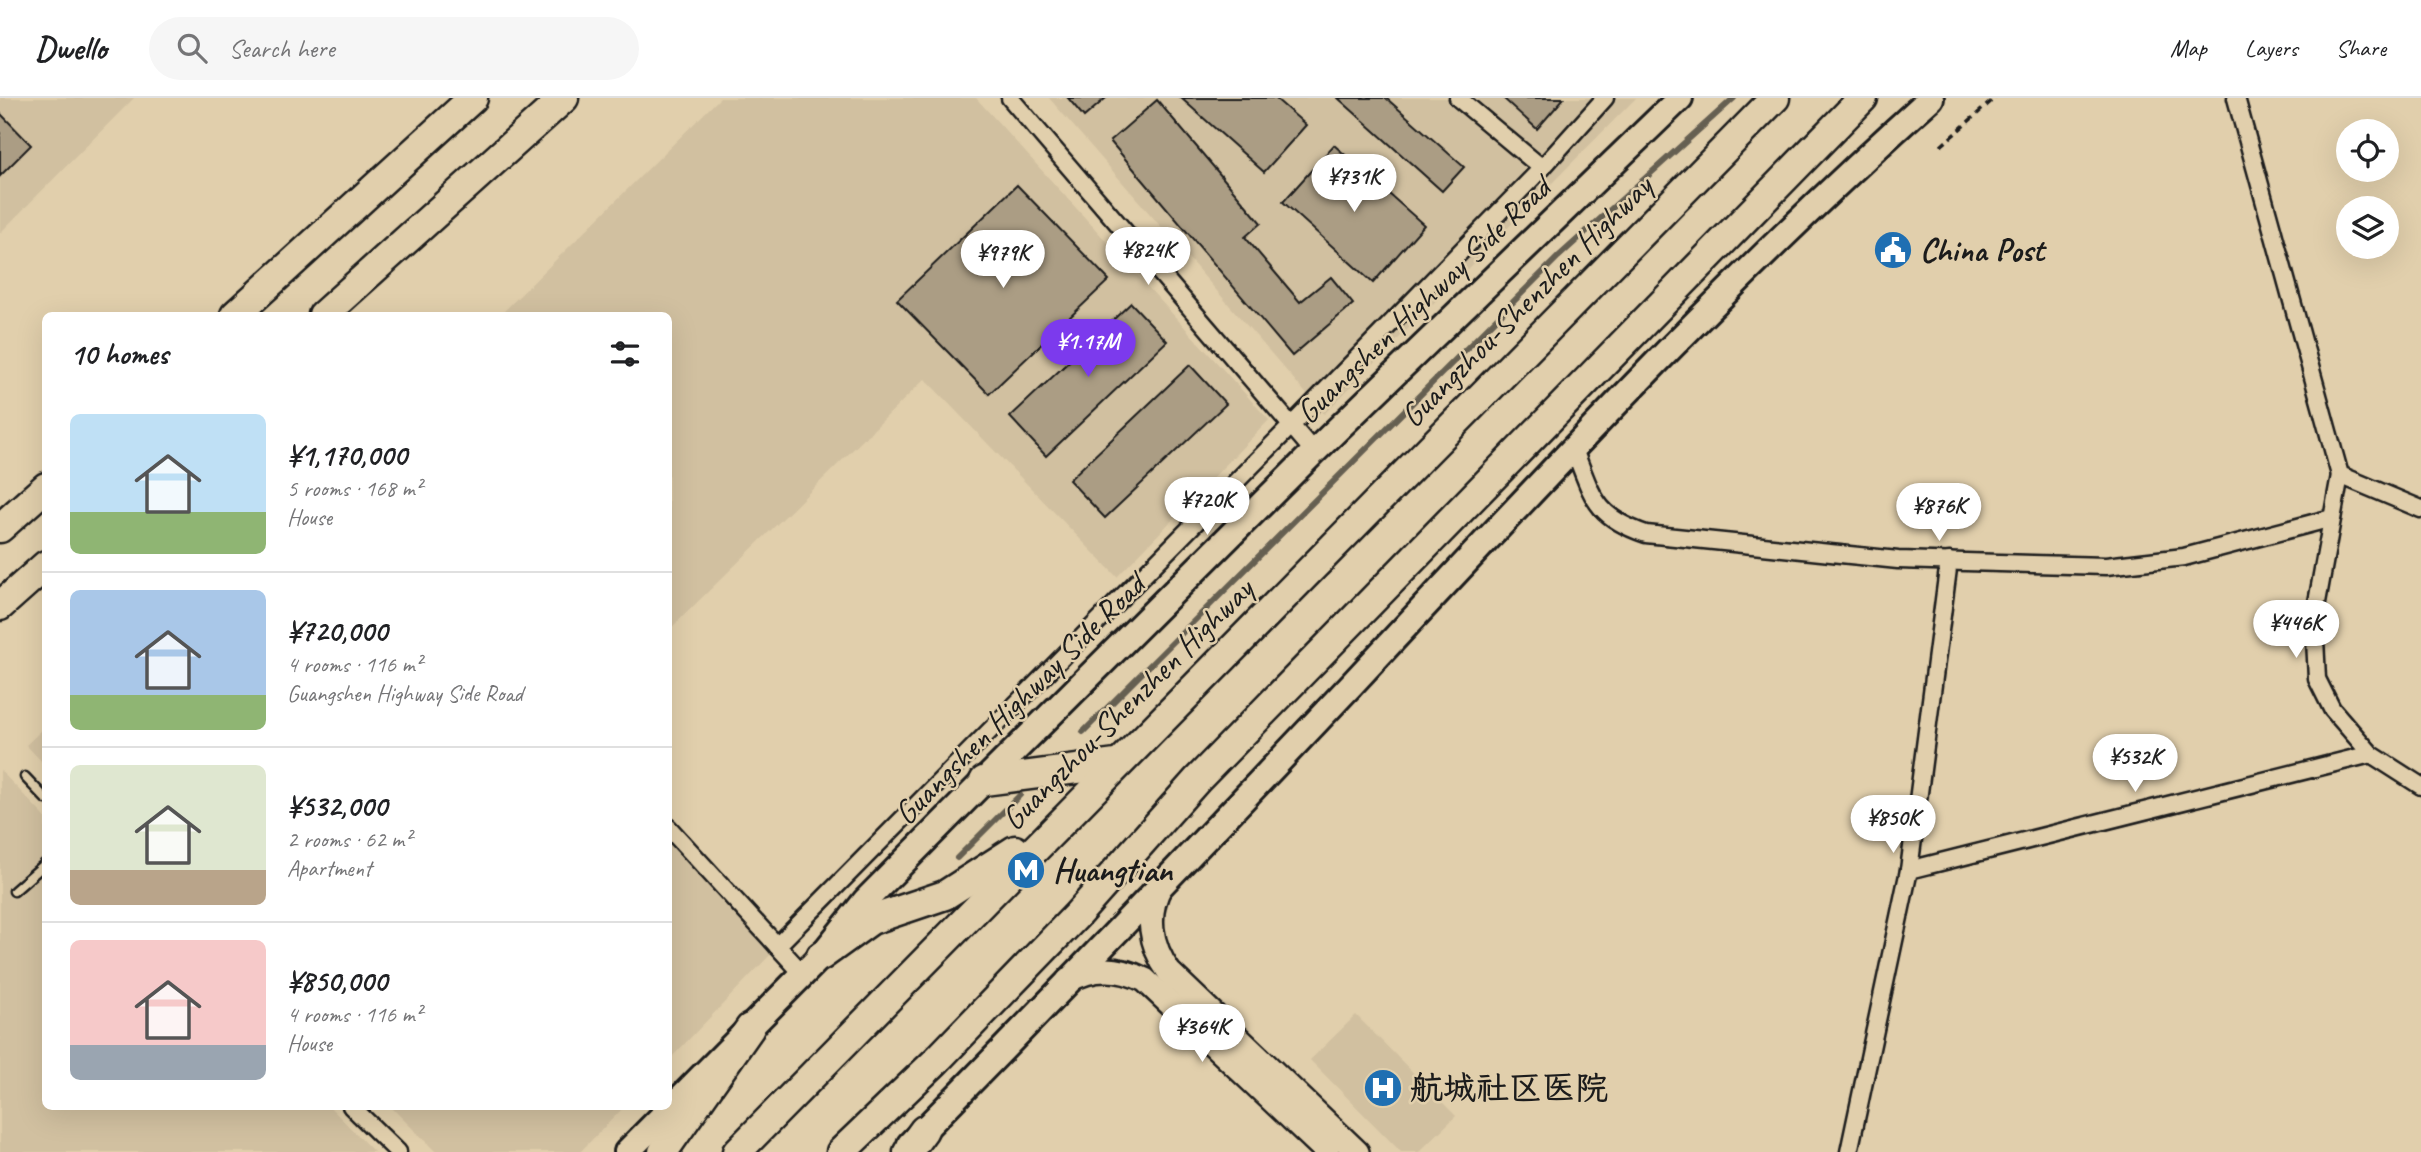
<!DOCTYPE html>
<html lang="en">
<head>
<meta charset="utf-8">
<style>
  :root { --surface:#fff; --page:#f6f6f6; --text:#202124; --muted:#757577; --line:#e0e0e0; --accent:#7c3aed }
  body { margin:0; font-family:Caveat,"LXGW WenKai TC",sans-serif; background:var(--page); color:var(--text); height:100vh; display:flex; flex-direction:column; font-size:26px; white-space:nowrap }
  * { box-sizing:border-box; margin:0 }
  p { font-size:23px; color:var(--muted) }
  .icon { flex:none; width:38px; height:38px; fill:none; stroke:currentColor; stroke-width:2; stroke-linecap:round; stroke-linejoin:round }
  .map { position:relative; flex:1; overflow:hidden }
  .details { position:absolute; left:42px; top:214px; width:630px; height:798px; display:flex; flex-direction:column; background:var(--surface); border-radius:10px; box-shadow:0 7px 28px #0002 }
  .details>* { flex:none }
  .controls { position:absolute; left:2336px; top:21px; display:grid; gap:14px }
  .controls a { display:grid; place-items:center; width:63px; height:63px; border-radius:50%; background:var(--surface); box-shadow:0 7px 28px #0002; font-size:35px }
  .price { position:absolute; translate:-50% -60px; padding:0 16px; border-radius:24px; background:#fff; color:#222; font-size:23px; line-height:46px; filter:drop-shadow(0 2px 4px #0008) }
  .price::after { content:''; position:absolute; left:50%; top:42px; width:21px; height:16px; margin-left:-10px; background:inherit; clip-path:polygon(0 0,100% 0,50% 100%) }
  .price.on { background:var(--accent); color:#fff }
  ul { padding:0; list-style:none }
  li { display:flex; align-items:center; gap:21px; height:175px; padding:0 28px }
  li+li { border-top:2px solid var(--line) }
  li span { display:grid; place-items:center; flex:none; width:196px; height:140px; border-radius:10px; color:#555 }
  li>.icon { margin-inline-start:auto }
  span .icon { width:84px; height:84px; fill:#fffc; stroke-width:1 }
  li b { font-size:30px }
  h2 { display:flex; justify-content:space-between; align-items:center; height:84px; padding:0 28px; font-size:30px }
  header { display:flex; align-items:center; gap:42px; box-sizing:border-box; height:98px; padding:0 35px; background:var(--surface); border-bottom:2px solid var(--line) }
  header strong { font-size:33px }
  nav { display:flex; gap:38px; margin-inline-start:auto; font-size:24px }
  .search { width:490px; height:63px; background:var(--page); display:flex; align-items:center; gap:18px; box-sizing:border-box; padding:0 24px; border-radius:38px; color:var(--muted); font-size:26px }
  .map>svg:first-child { display:block }
  .built { fill:#d1c0a0 }
  .lines { fill:none; stroke-linecap:round; stroke-linejoin:round }
  .stream { stroke:#655e51; stroke-width:6 }
  .building { fill:#ab9d84; stroke:#1c1c1c; stroke-width:2 }
  .lane-casing { stroke:#1c1c1c; stroke-width:13 }
  .street-casing { stroke:#1c1c1c; stroke-width:21 }
  .secondary-casing { stroke:#1c1c1c; stroke-width:28 }
  .primary-casing { stroke:#1c1c1c; stroke-width:30 }
  .highway-casing { stroke:#1c1c1c; stroke-width:33 }
  .path { stroke:#1c1c1c; stroke-width:3.5; stroke-dasharray:7 5; stroke-linecap:butt }
  .lane { stroke:#e1cfac; stroke-width:8 }
  .street { stroke:#e1cfac; stroke-width:16 }
  .secondary { stroke:#e1cfac; stroke-width:23 }
  .primary { stroke:#e1cfac; stroke-width:24 }
  .highway { stroke:#e1cfac; stroke-width:28 }
  .labels { text-anchor:middle; dominant-baseline:central; stroke-width:5; stroke-linejoin:round; paint-order:stroke }
  .poi-label { font-size:33px; font-weight:bold; fill:#1c1c1c; stroke:#e1cfac; text-anchor:start }
  .street-label { font-size:33px; fill:#1c1c1c; stroke:#e1cfac }
</style>
</head>
<body>
<header>
<strong>Dwello</strong>
<div class="search"><svg class="icon" aria-label="search" viewBox="0 0 24 24"><circle cx="10" cy="10" r="6"/><path d="M15 15l6 6"/></svg>Search here</div>
<nav><a>Map</a><a>Layers</a><a>Share</a></nav>
</header>
<div class="map">
<svg width="2421" height="1054" viewBox="0 0 2421 1054">
  <rect width="100%" height="100%" fill="#e1cfac"/>
  <filter id="ink" filterUnits="userSpaceOnUse"><feTurbulence type="fractalNoise" baseFrequency=".0143" numOctaves="2"/><feDisplacementMap in="SourceGraphic" scale="14" xChannelSelector="R" yChannelSelector="G"/><feConvolveMatrix kernelMatrix="1 2 1 2 8 2 1 2 1" color-interpolation-filters="sRGB"/></filter>
  <g filter="url(#ink)">
    <g class="built">
      <polygon points="0,0 134,0 0,135"/>
      <polygon points="720,0 976,0 1269,322 1117,479 925,281 669,532 668,217 500,217"/>
      <polygon points="1049,0 1636,0 1324,316"/>
      <polygon points="45,629 45,667 26,647"/>
      <polygon points="0,672 45,719 46,1008 329,1008 374,1054 0,1054"/>
      <polygon points="668,739 772,855 669,962 668,962"/>
      <polygon points="1356,917 1456,1018 1419,1054 1401,1054 1310,962"/>
      <polygon points="390,1008 625,1008 580,1054 436,1054"/>
    </g>
    <g class="lines">
      <g class="stream">
        <polyline points="1083,634 1558,159 1734,0"/>
        <polyline points="957,760 1020,697"/>
      </g>
    </g>
    <g class="building">
      <polygon points="1068,0 1106,0 1084,19"/>
      <polygon points="1181,0 1275,0 1306,27 1264,74"/>
      <polygon points="1338,0 1386,0 1464,69 1442,93"/>
      <polygon points="1503,0 1564,0 1537,31"/>
      <polygon points="1157,2 1261,125 1245,139 1300,204 1331,179 1353,206 1292,258 1110,43"/>
      <polygon points="0,15 31,47 0,78"/>
      <polygon points="1334,47 1424,127 1373,185 1283,104"/>
      <polygon points="1017,87 1109,182 989,296 897,202"/>
      <polygon points="1131,205 1167,243 1046,358 1010,319"/>
      <polygon points="1190,267 1226,306 1105,420 1069,382"/>
    </g>
    <g class="lines">
      <g class="lane-casing">
        <g id="lane">
          <polyline points="25,679 46,701"/>
          <polyline points="14,793 46,765"/>
        </g>
      </g>
      <g class="street-casing">
        <g id="street">
          <polyline points="1010,0 1314,354"/>
          <polyline points="1458,0 1542,70"/>
          <polyline points="2236,0 2340,377 2421,411"/>
          <path d="M1573,349C1593,398 1593,418 1646,436L1898,462L2106,468L2184,459L2332,420"/>
          <polyline points="2340,377 2314,521 2317,581 2332,611 2371,656 2421,688"/>
          <polyline points="668,729 803,876"/>
          <polyline points="1909,772 2371,656"/>
          <polyline points="777,848 1291,328 1542,70 1605,0"/>
          <polyline points="351,1008 398,1054"/>
          <polyline points="1849,1054 1909,772 1949,463"/>
        </g>
      </g>
      <g class="secondary-casing">
        <g id="secondary">
          <path d="M1161,787C1145,816 1150,847 1169,874L1357,1054"/>
          <path d="M1068,883C1093,868 1119,869 1145,882L1327,1054"/>
        </g>
      </g>
      <g class="primary-casing">
        <g id="primary">
          <path d="M910,1046C1060,894 1207,740 1353,585C1540,384 1727,183 1931,0"/>
          <polyline points="627,1054 821,858 865,803 984,683 1314,354 1680,0"/>
        </g>
      </g>
      <g class="highway-casing">
        <g id="highway">
          <polyline points="235,217 473,0"/>
          <polyline points="323,217 564,0"/>
          <polyline points="0,430 46,389"/>
          <polyline points="0,508 46,467"/>
          <polyline points="984,683 1116,666"/>
          <polyline points="821,858 871,822 945,797 1015,752"/>
          <polyline points="663,1054 750,930"/>
          <polyline points="737,1054 1775,0"/>
          <polyline points="841,1054 935,964 1077,817 1197,682 1863,0"/>
          <polyline points="908,1054 924,1032"/>
        </g>
      </g>
      <polyline class="path" points="1941,48 1995,0"/>
      <use href="#lane" class="lane"/>
      <use href="#street" class="street"/>
      <use href="#secondary" class="secondary"/>
      <use href="#primary" class="primary"/>
      <use href="#highway" class="highway"/>
    </g>
  </g>
  <defs>
    <g id="civic-disc" transform="scale(2.0125)"><circle r="9.5" fill="#1f6fb2" stroke="#e1cfac"/><path d="M-.6-6.5H3V-4.5H.6V-3L4-1V1h2V6H-6V1h2V-1L-.6-3ZM-1.2 2.5V6h2.4V2.5Z" fill="#fff"/></g>
    <g id="metro-disc" transform="scale(2.0125)"><circle r="9.5" fill="#1f6fb2" stroke="#e1cfac"/><path d="M-5.5 5V-5H-3L0 0L3-5H5.5V5H3V-.5L0 4L-3-.5V5Z" fill="#fff"/></g>
    <g id="hospital-disc" transform="scale(2.0125)"><circle r="9.5" fill="#1f6fb2" stroke="#e1cfac"/><path d="M-5-5h3v3.5h4V-5h3V5h-3V1.5h-4V5h-3Z" fill="#fff"/></g>
  </defs>
  <g fill-rule="evenodd">
    <use href="#civic-disc" x="1893" y="152"/>
    <use href="#metro-disc" x="1026" y="772"/>
    <use href="#hospital-disc" x="1383" y="990"/>
  </g>
  <g class="labels">
    <g class="poi-label">
      <text x="1920" y="152">China Post</text>
      <text x="1053" y="772">Huangtian</text>
      <text x="1410" y="990">航城社区医院</text>
    </g>
    <g class="street-label">
      <text transform="translate(1423 202) rotate(-44)">Guangshen Highway Side Road</text>
      <text transform="translate(1526 203) rotate(-45)">Guangzhou-Shenzhen Highway</text>
      <text transform="translate(1019 601) rotate(-45)">Guangshen Highway Side Road</text>
      <text transform="translate(1127 606) rotate(-45)">Guangzhou-Shenzhen Highway</text>
    </g>
  </g>
</svg>
<div class="controls">
<a><svg class="icon" aria-label="locate" viewBox="0 0 24 24"><circle cx="12" cy="12" r="6"/><path d="M12 2v4M12 18v4M2 12h4M18 12h4"/></svg></a>
<a><svg class="icon" aria-label="layers" viewBox="0 0 24 24"><path d="M12 4l9 5-9 5-9-5zM3 14l9 5 9-5"/></svg></a>
</div>
<b class="price" style="left:1354px;top:116px">¥731K</b>
<b class="price" style="left:1148px;top:189px">¥824K</b>
<b class="price" style="left:1003px;top:192px">¥979K</b>
<b class="price on" style="left:1088px;top:281px">¥1.17M</b>
<b class="price" style="left:1207px;top:439px">¥720K</b>
<b class="price" style="left:1939px;top:445px">¥876K</b>
<b class="price" style="left:2296px;top:562px">¥446K</b>
<b class="price" style="left:2135px;top:696px">¥532K</b>
<b class="price" style="left:1893px;top:757px">¥850K</b>
<b class="price" style="left:1202px;top:966px">¥364K</b>
<section class="details">
<h2>10 homes<svg class="icon" aria-label="filters" viewBox="0 0 24 24"><path d="M4 7h16M4 17h16"/><circle cx="9" cy="7" r="2"/><circle cx="15" cy="17" r="2"/></svg></h2>
<ul>
<li><span style="background:linear-gradient(#bfe0f5 70%,#8fb573 0)"><svg class="icon" aria-label="home" viewBox="0 0 24 24"><path d="M3 11l9-7 9 7M6 9v11h12V9"/></svg></span><div><b>¥1,170,000</b><p>5 rooms · 168 m²</p><p>House</p></div></li>
<li><span style="background:linear-gradient(#a9c7e8 75%,#8fb573 0)"><svg class="icon" aria-label="home" viewBox="0 0 24 24"><path d="M3 11l9-7 9 7M6 9v11h12V9"/></svg></span><div><b>¥720,000</b><p>4 rooms · 116 m²</p><p>Guangshen Highway Side Road</p></div></li>
<li><span style="background:linear-gradient(#dfe7d0 75%,#b9a48a 0)"><svg class="icon" aria-label="home" viewBox="0 0 24 24"><path d="M3 11l9-7 9 7M6 9v11h12V9"/></svg></span><div><b>¥532,000</b><p>2 rooms · 62 m²</p><p>Apartment</p></div></li>
<li><span style="background:linear-gradient(#f6c9c9 75%,#9aa5b1 0)"><svg class="icon" aria-label="home" viewBox="0 0 24 24"><path d="M3 11l9-7 9 7M6 9v11h12V9"/></svg></span><div><b>¥850,000</b><p>4 rooms · 116 m²</p><p>House</p></div></li>
</ul>
</section>
</div>
</body>
</html>
